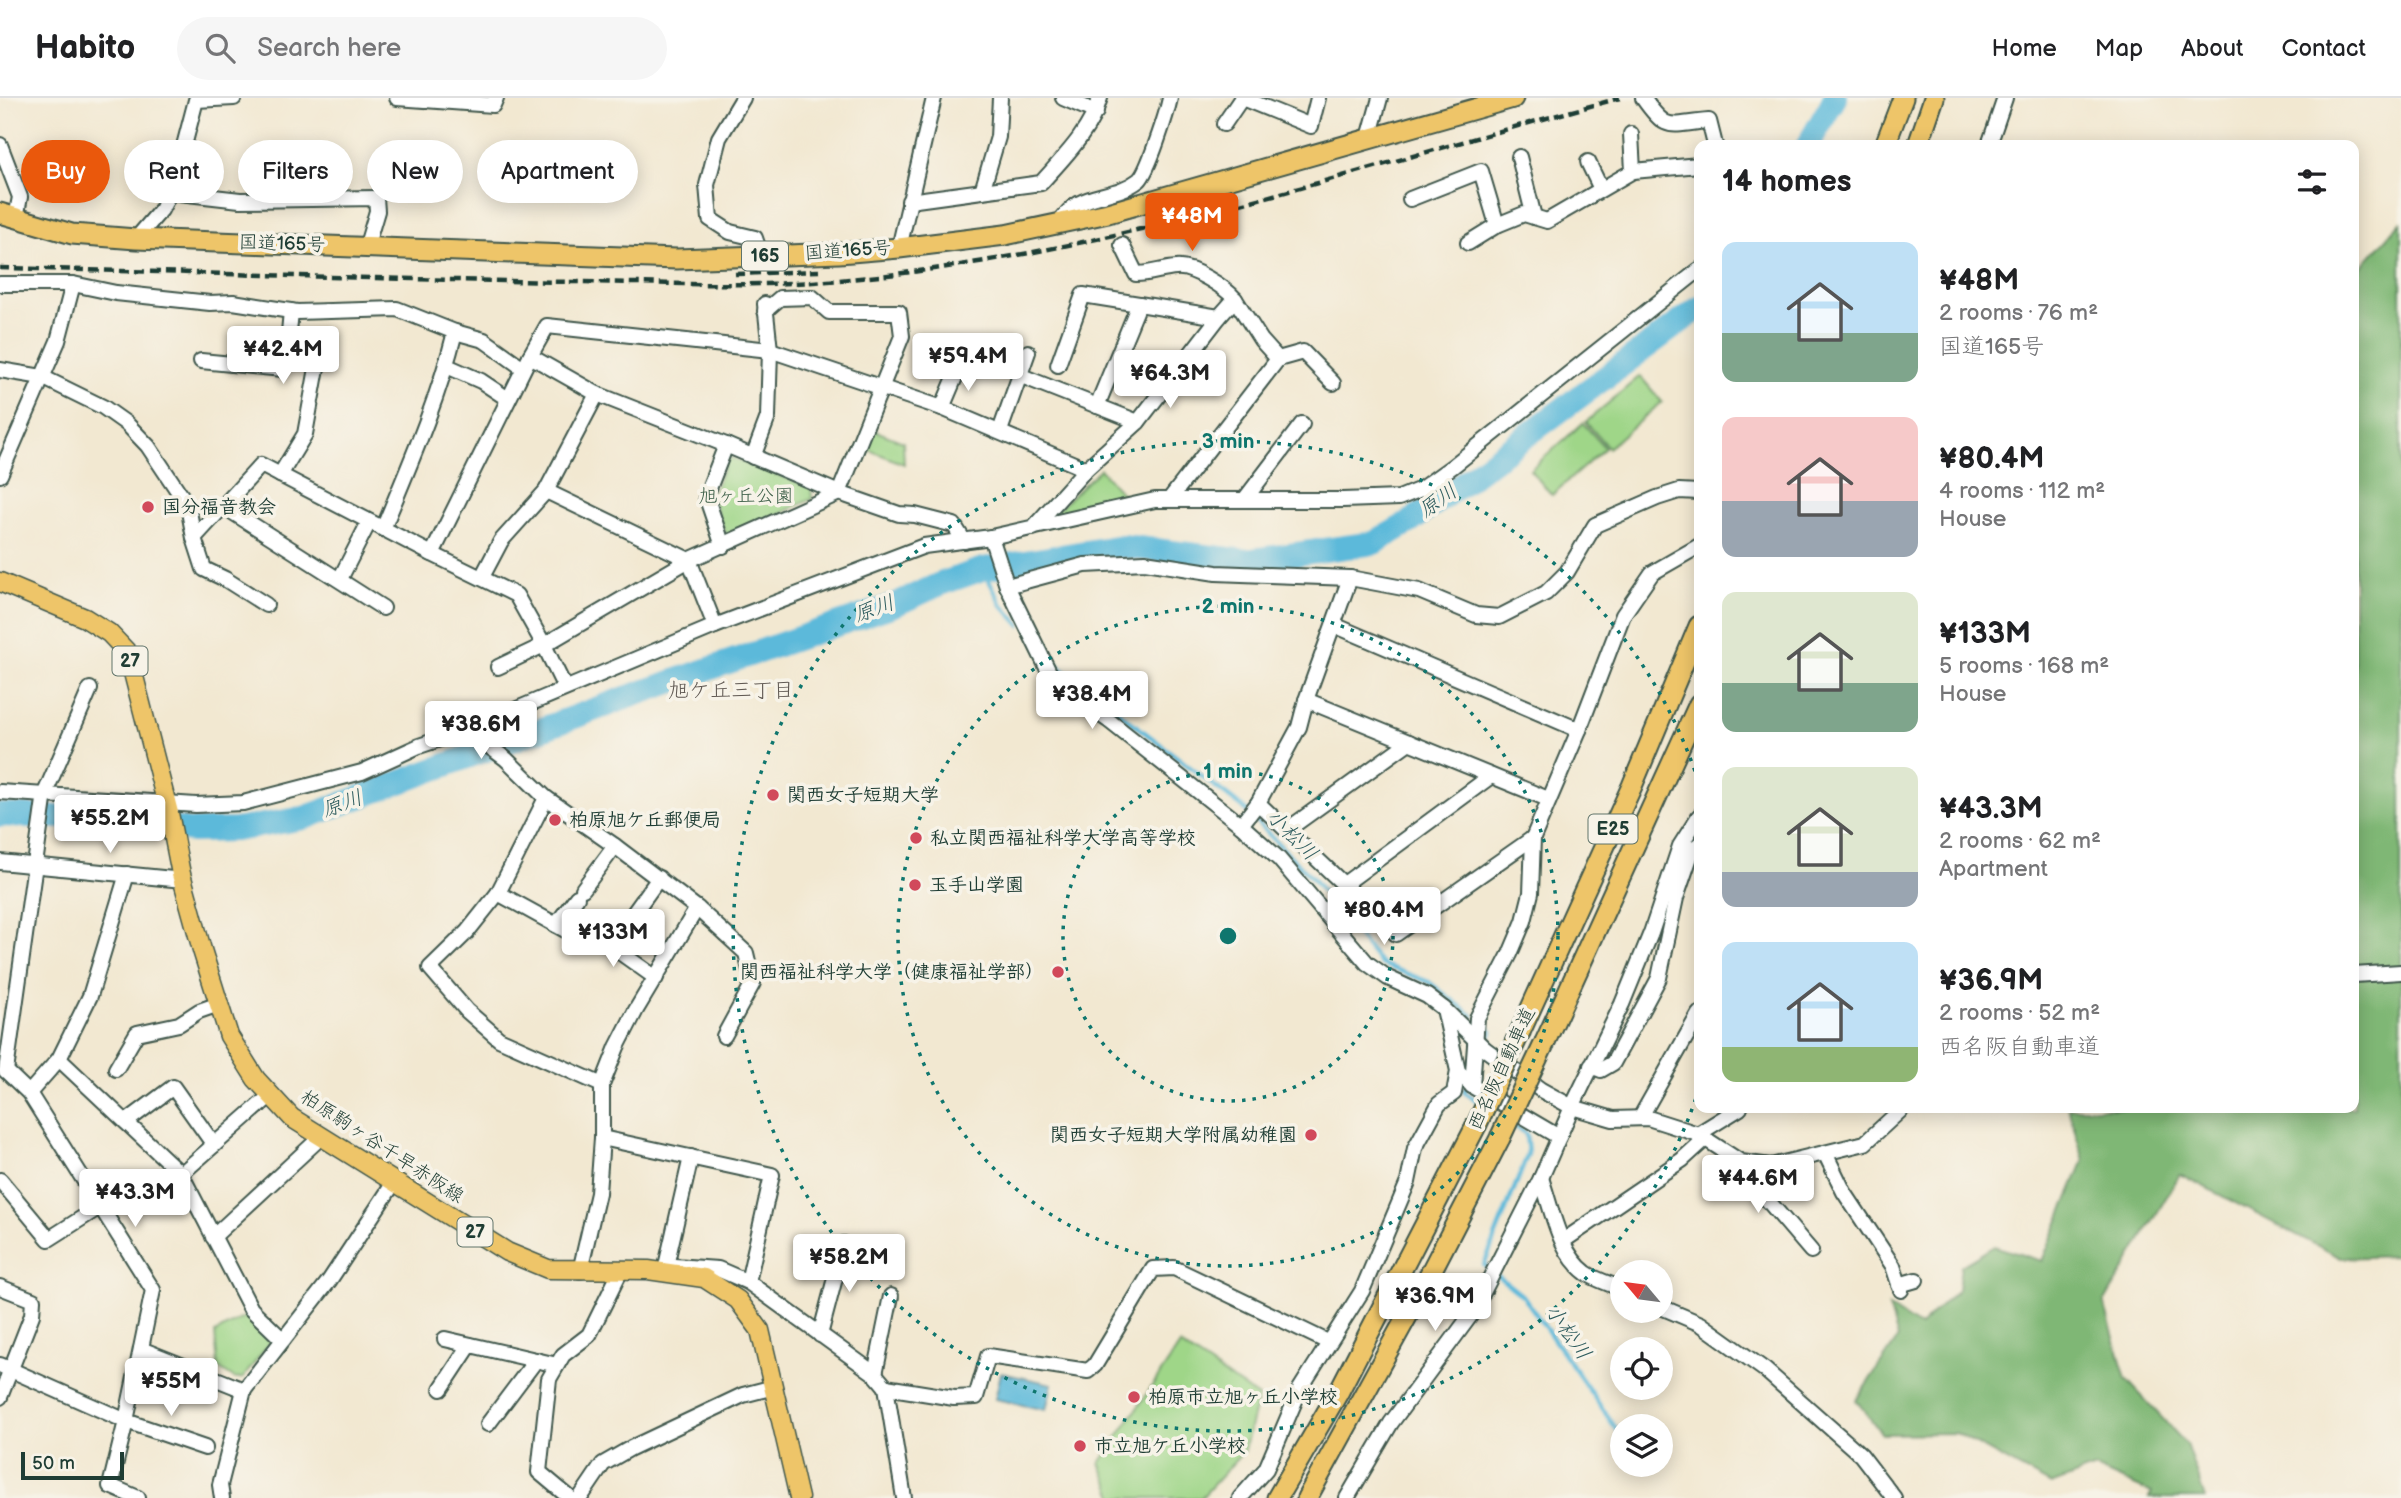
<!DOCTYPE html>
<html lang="en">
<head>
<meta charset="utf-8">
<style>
  :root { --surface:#fff; --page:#f6f6f6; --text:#202124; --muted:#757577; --line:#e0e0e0; --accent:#ea580c }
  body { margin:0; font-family:"Balsamiq Sans","Klee One",sans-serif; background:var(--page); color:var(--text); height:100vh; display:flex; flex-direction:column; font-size:26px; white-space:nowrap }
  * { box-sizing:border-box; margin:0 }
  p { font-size:23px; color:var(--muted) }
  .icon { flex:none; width:38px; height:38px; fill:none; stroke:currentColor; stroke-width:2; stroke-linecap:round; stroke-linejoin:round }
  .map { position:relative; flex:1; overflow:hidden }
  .sheet { position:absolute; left:1694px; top:42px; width:665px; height:973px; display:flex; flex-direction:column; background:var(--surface); border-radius:14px; box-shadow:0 4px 18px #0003 }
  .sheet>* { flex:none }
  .guide { position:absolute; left:21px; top:42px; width:665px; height:63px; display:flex; gap:14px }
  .needle { width:46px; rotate:299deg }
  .fabs { position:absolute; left:1610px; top:1162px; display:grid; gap:14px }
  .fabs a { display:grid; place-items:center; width:63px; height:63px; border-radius:50%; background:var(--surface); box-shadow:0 4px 18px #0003; font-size:35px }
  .scale { position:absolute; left:21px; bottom:18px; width:103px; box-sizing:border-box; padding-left:7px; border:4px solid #1f3d34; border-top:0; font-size:19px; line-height:24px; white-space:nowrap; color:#1f3d34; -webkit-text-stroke:5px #f7f3e8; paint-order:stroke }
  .price { position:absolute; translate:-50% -60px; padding:0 16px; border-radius:7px; background:#fff; color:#222; font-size:23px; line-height:46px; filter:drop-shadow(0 2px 4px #0008) }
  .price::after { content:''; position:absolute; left:50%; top:42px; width:21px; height:16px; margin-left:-10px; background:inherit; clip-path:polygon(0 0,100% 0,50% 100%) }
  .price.selected { background:var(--accent); color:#fff }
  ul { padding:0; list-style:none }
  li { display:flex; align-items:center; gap:21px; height:175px; padding:0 28px }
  li span { display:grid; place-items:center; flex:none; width:196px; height:140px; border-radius:14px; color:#555 }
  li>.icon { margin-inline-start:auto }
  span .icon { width:84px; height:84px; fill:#fffc; stroke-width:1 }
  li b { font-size:30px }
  h2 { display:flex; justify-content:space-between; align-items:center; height:84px; padding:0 28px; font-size:30px }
  .pill { padding:0 24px; border-radius:32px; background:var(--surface); box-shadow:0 4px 18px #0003; font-size:24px; line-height:63px }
  .pill.selected { background:var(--accent); color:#fff }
  header { display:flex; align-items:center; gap:42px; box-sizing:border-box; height:98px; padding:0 35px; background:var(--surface); border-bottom:2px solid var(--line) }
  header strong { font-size:33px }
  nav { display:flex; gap:38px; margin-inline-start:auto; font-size:24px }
  .search { width:490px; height:63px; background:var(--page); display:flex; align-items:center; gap:18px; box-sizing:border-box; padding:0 24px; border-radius:38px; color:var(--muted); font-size:26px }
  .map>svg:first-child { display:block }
  .green { fill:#9fd688; stroke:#5f8a5e; stroke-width:2 }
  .forest { fill:#7fb774; stroke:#4f7a54; stroke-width:2 }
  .water { fill:#5cb9da; stroke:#3e7b87; stroke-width:2 }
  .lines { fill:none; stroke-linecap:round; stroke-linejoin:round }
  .stream { stroke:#5cb9da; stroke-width:4.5 }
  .river { stroke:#5cb9da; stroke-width:24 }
  .minor-casing { stroke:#3f574c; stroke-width:18 }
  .major-casing { stroke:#3f574c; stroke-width:21 }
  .highway-casing { stroke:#3f574c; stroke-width:23 }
  .minor { stroke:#fff; stroke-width:14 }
  .major { stroke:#eec569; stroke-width:18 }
  .highway { stroke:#eec569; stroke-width:19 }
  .rail { stroke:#1f3d34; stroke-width:4.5; stroke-dasharray:10 5; stroke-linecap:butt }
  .highway-bridge-casing { stroke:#3f574c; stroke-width:23; stroke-linecap:butt }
  .highway-bridge { stroke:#eec569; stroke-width:19 }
  .ring { fill:none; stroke:#0f766e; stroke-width:3.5; stroke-dasharray:3.5 7 }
  .poi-dot { fill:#d1495b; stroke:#f7f3e8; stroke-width:2.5 }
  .labels { text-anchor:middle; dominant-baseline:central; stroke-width:7; stroke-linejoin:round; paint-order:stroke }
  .shield { fill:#f7f3e8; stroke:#60746a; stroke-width:2 }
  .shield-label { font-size:18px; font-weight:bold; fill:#1f3d34 }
  .street-label { font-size:19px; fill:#1f3d34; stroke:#f7f3e8 }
  .park-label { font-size:19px; fill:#395c45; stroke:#f7f3e8 }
  .poi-label { font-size:19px; font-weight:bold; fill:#1f3d34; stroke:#f7f3e8; text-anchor:start }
  .water-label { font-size:21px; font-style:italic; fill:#2e5c5e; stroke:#f7f3e8 }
  .neighbourhood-label { font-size:21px; fill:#605953; stroke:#f7f3e8 }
  .centre { fill:#0f766e; stroke:#f7f3e8; stroke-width:3.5 }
  .ring-label { font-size:21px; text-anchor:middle; font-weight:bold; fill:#0f766e; stroke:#f7f3e8; stroke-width:7; stroke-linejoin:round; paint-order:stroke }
</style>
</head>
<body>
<header>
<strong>Habito</strong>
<div class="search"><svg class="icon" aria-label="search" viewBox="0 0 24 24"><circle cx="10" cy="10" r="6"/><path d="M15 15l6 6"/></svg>Search here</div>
<nav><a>Home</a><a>Map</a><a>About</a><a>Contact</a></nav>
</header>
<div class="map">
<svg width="2401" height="1400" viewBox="0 0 2401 1400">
  <rect width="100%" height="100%" fill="#f7f3e8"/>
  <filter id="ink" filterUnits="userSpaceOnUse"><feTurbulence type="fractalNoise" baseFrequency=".0143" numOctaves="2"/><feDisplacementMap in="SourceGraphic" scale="14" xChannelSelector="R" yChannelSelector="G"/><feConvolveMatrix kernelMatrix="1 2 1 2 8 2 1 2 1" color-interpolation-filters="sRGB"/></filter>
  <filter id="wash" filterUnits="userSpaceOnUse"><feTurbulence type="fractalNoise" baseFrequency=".00686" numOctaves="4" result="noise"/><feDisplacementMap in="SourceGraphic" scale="28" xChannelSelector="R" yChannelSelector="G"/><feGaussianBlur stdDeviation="1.57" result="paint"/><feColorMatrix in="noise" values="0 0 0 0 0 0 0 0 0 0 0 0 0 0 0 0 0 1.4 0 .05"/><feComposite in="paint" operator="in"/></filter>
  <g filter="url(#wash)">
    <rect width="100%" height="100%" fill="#f2e8d1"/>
    <g class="green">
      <polygon points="1640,278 1662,304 1608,350 1586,324"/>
      <polygon points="1583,325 1605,350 1552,397 1530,372"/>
      <polygon points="871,331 903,344 904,366 864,350"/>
      <path d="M728,359L811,389L812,401L731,438L726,436C708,395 712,399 728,359Z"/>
      <polygon points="1100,371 1124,398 1057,421 1054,415"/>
      <polygon points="246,1218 269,1236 270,1244 243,1280 235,1281 218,1270 215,1235"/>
      <polygon points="1180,1247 1258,1299 1244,1353 1201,1400 1115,1400 1100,1365"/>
    </g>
    <polygon class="forest" points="2401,124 2401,1154 2396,1158 2341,1160 2180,1076 2104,1205 2126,1281 2186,1346 2205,1400 2149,1400 2152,1395 2095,1370 2051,1387 1956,1335 1882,1336 1856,1302 1898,1240 1889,1209 1919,1229 1958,1191 1961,1168 1994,1148 2042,1163 2084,1062 2068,1010 2354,1010 2354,177"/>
    <polygon class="water" points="1001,1275 1052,1286 1046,1312 995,1301"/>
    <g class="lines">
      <g class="stream">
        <polyline points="983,471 1002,507 1020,527"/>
        <polyline points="1045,553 1061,570 1242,709 1312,780 1381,866 1429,884 1473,918"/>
        <polyline points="1480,924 1492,934 1486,947"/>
        <polyline points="1467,987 1464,994 1479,1004"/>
        <polyline points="1513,1027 1526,1036 1528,1056 1484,1167 1524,1199 1622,1339"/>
      </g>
      <g class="river">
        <polyline points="1808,47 1835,0"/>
        <polyline points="0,717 121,721 192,733 235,732 304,720 628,599 894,507 940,486 983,471 1122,448 1246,463 1374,445 1410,424 1699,210"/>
      </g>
    </g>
  </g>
  <g filter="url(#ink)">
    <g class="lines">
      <g class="minor-casing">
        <g id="minor">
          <polyline points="397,0 493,7 496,0"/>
          <polyline points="743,0 719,40 707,87 710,121 730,134 755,140 761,158"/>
          <polyline points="1063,0 1096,14"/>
          <polyline points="1242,0 1311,28 1318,0"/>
          <path d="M1643,0C1668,36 1669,26 1709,23L1715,47"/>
          <polyline points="1224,26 1241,1"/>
          <polyline points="1631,36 1633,73"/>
          <polyline points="1369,40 1380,0"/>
          <polyline points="0,47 20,99 16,120"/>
          <polyline points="1989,47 2005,0"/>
          <polyline points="1519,59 1534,119"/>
          <polyline points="1588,64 1601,91"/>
          <polyline points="982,93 998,39 1000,0"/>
          <polyline points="170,94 240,102 376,100 377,113 366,150"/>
          <polyline points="1410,101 1481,73 1497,127"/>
          <path d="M909,103L1041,85C1064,59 1090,34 1100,0"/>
          <path d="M1060,125C1077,92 1112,103 1139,82C1148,74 1167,15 1170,0"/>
          <polyline points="136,141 161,112 174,86 196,2 234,0"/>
          <polyline points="1468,145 1497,127 1524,116 1547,123 1633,73 1699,67"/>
          <path d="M1122,147L1136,176C1150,176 1162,171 1176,170C1192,168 1225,189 1235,201"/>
          <polyline points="899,150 934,0"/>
          <polyline points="0,186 73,186 116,195 210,205 233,204 297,214 397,211 455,234 484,242 523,270"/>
          <polyline points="530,258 547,228 770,252 942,310 1086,371"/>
          <polyline points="1278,261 1303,254 1333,285"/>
          <polyline points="201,263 283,271 287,256 291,213"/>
          <polyline points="1058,267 1083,197 1139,206"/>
          <polyline points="447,268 481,283 508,301"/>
          <polyline points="0,272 42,279 103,309 127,326 148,348 188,408 194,440 261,367 432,456 516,497 544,547 565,590"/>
          <polyline points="1019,277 1138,324"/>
          <polyline points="1097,308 1139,206 1219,219 1235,201 1261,242 1278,261 1169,402"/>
          <polyline points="942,310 961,265"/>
          <polyline points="1000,333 1028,254"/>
          <polyline points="753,359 768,319 770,252 765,206"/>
          <polyline points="0,377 58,243 73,186"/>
          <polyline points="280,377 305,336 319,259 287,256"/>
          <polyline points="546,393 689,462 715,528"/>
          <polyline points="1245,401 1302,326"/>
          <polyline points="223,408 383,510"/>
          <polyline points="1033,430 1086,371 1138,324 1219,219"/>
          <path d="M383,431C410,366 438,302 455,234"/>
          <polyline points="991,439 1007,488 1051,578 1073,598 1108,622 1241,727 1279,761 1367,865 1388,880 1427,898 1444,911 1458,973 1472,988 1559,1039"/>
          <polyline points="194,440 204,471 225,481 266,507"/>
          <polyline points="723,448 706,398 726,347"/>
          <polyline points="432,456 530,258 597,296 726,347 839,395 899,416 915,417 954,427 964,443"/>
          <polyline points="482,479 501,443 546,393 597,296"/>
          <polyline points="340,481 369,424"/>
          <polyline points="1007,488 1085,467 1145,464 1216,475 1350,480 1419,493 1476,517 1499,519 1546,495 1567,474 1595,427 1657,400 1679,393 1699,394"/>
          <polyline points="1334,527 1579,632"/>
          <polyline points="498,569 544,547 689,462 839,395 902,238 899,214 829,214 812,199 780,200 765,213"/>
          <polyline points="1306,602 1548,701"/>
          <polyline points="467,632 506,661 546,700 615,748 697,810 746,855 753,885 724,938"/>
          <polyline points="0,694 196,707 243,705 362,674 419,648 467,632 715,528 924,448 991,439 1155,402 1343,402 1399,400 1421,391 1453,368 1699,172"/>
          <polyline points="546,700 498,795 467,834 430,870 467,913 499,941 602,987"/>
          <polyline points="1258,705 1396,836 1533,740"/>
          <polyline points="1241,727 1258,705 1299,629 1306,602 1350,480"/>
          <polyline points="1287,732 1409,644"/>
          <polyline points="0,764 183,782"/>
          <polyline points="1343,787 1491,678"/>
          <polyline points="583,791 615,748"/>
          <polyline points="498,795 578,839"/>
          <polyline points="628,823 659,780"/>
          <polyline points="556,827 577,799"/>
          <polyline points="590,833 656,880"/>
          <polyline points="2354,877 2401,874"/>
          <polyline points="1444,911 1485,951 1541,992 1572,1009 1613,1021 1648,1020 1698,1036 1741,1064 1771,1068 1865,1045 1903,1010"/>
          <polyline points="59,961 181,1076 251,1211 283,1242"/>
          <polyline points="1591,968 1601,972 1613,965 1659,880 1676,800 1693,750 1699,747"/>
          <polyline points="116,971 137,935 179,926 199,913 219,906"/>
          <polyline points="6,973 29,995 153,1192 126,1323 110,1388 138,1400"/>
          <polyline points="6,973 45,695 90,591"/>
          <polyline points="1472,988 1477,920 1510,856 1524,823 1531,795 1533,740 1579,632 1623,517 1652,475 1699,448"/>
          <polyline points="29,995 59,961 90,898 127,776"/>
          <polyline points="1640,1020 1699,916"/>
          <polyline points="126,1024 173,989 214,1047"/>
          <polyline points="1698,1036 1740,1010"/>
          <polyline points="602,1040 772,1077 748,1184"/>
          <polyline points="1825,1055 1844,1094 1893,1168 1901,1192"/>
          <polyline points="1760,1067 1757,1081 1764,1098 1811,1153"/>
          <polyline points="181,1076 271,997"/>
          <path d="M1541,1080C1552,1111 1559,1155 1586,1175C1596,1182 1611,1186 1622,1191"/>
          <polyline points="0,1082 49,1141 101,1108"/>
          <polyline points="213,1139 322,1038"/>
          <polyline points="1563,1143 1682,1062 1705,1041"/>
          <polyline points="666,1168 691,1059"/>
          <polyline points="674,1168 718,1171 748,1184 875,1276 886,1289 904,1400"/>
          <polyline points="580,1173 598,1095 602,1040 602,987 617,949 636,912 697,810"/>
          <polyline points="1899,1187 1916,1182"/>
          <polyline points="0,1189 33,1202 32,1217 0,1299"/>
          <polyline points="1661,1209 1701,1226 1765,1272 1861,1357 1894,1400"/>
          <polyline points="820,1237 844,1146"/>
          <polyline points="445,1241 557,1267"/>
          <polyline points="141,1251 244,1292"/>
          <polyline points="0,1267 126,1323 205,1350"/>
          <polyline points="875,1276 891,1198"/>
          <polyline points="886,1289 954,1300 976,1299 988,1258 1088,1273 1095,1267 1153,1171 1174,1170 1328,1244"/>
          <polyline points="441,1291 470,1247"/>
          <polyline points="488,1326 536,1262"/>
          <polyline points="222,1400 220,1387 244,1292 329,1183 395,1083"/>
          <polyline points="570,1400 539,1374 549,1281 563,1257 589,1237 621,1172"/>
          <polyline points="580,1400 603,1366 631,1350 743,1297 774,1289"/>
          <polyline points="1240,1400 1266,1371 1300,1291 1362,1193 1408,1084 1415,1050 1439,1006 1454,995 1458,973"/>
          <polyline points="1347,1400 1391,1325 1473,1214 1541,1080 1572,1009 1622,906 1651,835 1680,748 1699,718"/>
        </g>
      </g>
      <g class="major-casing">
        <polyline id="major" points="0,484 85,520 109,535 128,555 169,715 181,776 202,852 229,938 256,981 292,1020 507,1154 548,1171 648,1172 704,1180 738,1202 760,1232 799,1400"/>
      </g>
      <g class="highway-casing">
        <g id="highway">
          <polyline points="1885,47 1903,0"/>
          <polyline points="1918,47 1934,0"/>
          <polyline points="0,115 72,136 136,141 677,161 839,155 899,150 1005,137 1108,115 1513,0"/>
          <polyline points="1521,932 1632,688 1699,528"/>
          <polyline points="1545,944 1699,606"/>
          <polyline points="1277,1400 1338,1295 1476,1028"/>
          <polyline points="1307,1400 1421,1193 1500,1040"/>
        </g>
      </g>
      <use href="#minor" class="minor"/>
      <use href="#major" class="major"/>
      <use href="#highway" class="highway"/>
      <g class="rail">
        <path d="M0,170C192,174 385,182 577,184C668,185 760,190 850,181C1113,156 1365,68 1620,0"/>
        <polyline points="735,176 819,173"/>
      </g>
      <g class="highway-bridge-casing">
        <g id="highway-bridge">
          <polyline points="1476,1028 1521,932"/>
          <polyline points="1500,1040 1545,944"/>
        </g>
      </g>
      <use href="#highway-bridge" class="highway-bridge"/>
    </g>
  </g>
  <g class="ring">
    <circle cx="1228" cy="838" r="165"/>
    <circle cx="1228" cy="838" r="330"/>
    <path d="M1699 991A495 495 0 1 1 1699 685"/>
  </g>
  <g class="poi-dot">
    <circle cx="148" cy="409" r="7"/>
    <circle cx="773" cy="697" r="7"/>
    <circle cx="555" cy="722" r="7"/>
    <circle cx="916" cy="740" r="7"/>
    <circle cx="915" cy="787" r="7"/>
    <circle cx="1058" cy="874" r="7"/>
    <circle cx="1311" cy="1037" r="7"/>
    <circle cx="1134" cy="1299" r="7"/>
    <circle cx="1080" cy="1348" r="7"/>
  </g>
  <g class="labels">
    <g class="shield">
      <rect x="742" y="143.5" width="46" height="29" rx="5"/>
      <rect x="112.5" y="548.5" width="35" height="29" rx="5"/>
      <rect x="1588.5" y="716.5" width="49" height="29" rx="5"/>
      <rect x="457.5" y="1119.5" width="35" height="29" rx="5"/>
    </g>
    <g class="shield-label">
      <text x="765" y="158">165</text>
      <text x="130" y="563">27</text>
      <text x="1613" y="731">E25</text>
      <text x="475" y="1134">27</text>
    </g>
    <g class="street-label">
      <text transform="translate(282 146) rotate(2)">国道165号</text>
      <text transform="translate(848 153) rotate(-4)">国道165号</text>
      <text transform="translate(1502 971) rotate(-65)">西名阪自動車道</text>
      <text transform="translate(382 1049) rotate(33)">柏原駒ヶ谷千早赤阪線</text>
    </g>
    <g class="park-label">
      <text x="746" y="398">旭ヶ丘公園</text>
    </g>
    <g class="poi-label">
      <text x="162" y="409">国分福音教会</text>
      <text x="787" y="697">関西女子短期大学</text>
      <text x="569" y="722">柏原旭ケ丘郵便局</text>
      <text x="930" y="740">私立関西福祉科学大学高等学校</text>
      <text x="929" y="787">玉手山学園</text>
      <text x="1044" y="874" text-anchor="end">関西福祉科学大学（健康福祉学部）</text>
      <text x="1297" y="1037" text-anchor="end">関西女子短期大学附属幼稚園</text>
      <text x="1148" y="1299">柏原市立旭ヶ丘小学校</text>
      <text x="1094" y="1348">市立旭ケ丘小学校</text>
    </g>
    <g class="water-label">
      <text transform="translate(1438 403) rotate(-36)">原川</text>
      <text transform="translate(874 511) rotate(-20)">原川</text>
      <text transform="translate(342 706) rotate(-20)">原川</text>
      <text transform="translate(1292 737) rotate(45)">小松川</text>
      <text transform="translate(1568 1234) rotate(55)">小松川</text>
    </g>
    <g class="neighbourhood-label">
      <text x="731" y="592">旭ケ丘三丁目</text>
    </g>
  </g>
  <circle cx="1228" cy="838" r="10" class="centre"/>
  <g class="ring-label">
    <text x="1228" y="350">3 min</text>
    <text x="1228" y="515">2 min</text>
    <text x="1228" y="680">1 min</text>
  </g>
</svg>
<div class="fabs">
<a><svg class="needle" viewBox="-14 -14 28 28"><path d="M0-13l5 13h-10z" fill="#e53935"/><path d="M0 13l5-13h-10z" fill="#757577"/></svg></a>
<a><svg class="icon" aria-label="locate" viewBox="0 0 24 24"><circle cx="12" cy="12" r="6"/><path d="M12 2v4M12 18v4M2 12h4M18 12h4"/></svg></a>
<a><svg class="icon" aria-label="layers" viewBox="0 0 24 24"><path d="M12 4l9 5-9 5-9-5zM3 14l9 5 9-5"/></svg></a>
</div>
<div class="scale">50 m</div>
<b class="price selected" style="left:1192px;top:155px">¥48M</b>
<b class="price" style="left:283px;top:288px">¥42.4M</b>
<b class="price" style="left:968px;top:295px">¥59.4M</b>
<b class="price" style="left:1170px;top:312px">¥64.3M</b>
<b class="price" style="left:1092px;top:633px">¥38.4M</b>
<b class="price" style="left:481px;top:663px">¥38.6M</b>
<b class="price" style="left:110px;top:757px">¥55.2M</b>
<b class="price" style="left:1384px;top:849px">¥80.4M</b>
<b class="price" style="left:613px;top:871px">¥133M</b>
<b class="price" style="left:1758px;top:1117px">¥44.6M</b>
<b class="price" style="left:135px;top:1131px">¥43.3M</b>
<b class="price" style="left:849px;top:1196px">¥58.2M</b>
<b class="price" style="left:1435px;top:1235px">¥36.9M</b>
<b class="price" style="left:171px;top:1320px">¥55M</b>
<div class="guide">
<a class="pill selected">Buy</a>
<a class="pill">Rent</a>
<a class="pill">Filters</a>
<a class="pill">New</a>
<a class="pill">Apartment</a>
</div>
<section class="sheet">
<h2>14 homes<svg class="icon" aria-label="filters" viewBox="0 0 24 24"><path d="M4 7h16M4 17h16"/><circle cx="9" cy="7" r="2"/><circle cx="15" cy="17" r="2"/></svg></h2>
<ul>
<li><span style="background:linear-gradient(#bfe0f5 65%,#7fa58c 0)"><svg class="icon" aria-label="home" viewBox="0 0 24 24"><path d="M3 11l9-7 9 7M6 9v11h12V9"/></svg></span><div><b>¥48M</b><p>2 rooms · 76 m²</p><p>国道165号</p></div></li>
<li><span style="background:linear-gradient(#f6c9c9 60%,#9aa5b1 0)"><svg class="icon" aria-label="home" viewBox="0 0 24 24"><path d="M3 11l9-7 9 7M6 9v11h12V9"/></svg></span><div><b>¥80.4M</b><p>4 rooms · 112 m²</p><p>House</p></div></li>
<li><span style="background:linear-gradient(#dfe7d0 65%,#7fa58c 0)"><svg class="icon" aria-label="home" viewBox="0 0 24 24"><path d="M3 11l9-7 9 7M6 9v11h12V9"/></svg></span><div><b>¥133M</b><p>5 rooms · 168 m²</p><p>House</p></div></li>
<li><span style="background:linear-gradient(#dfe7d0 75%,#9aa5b1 0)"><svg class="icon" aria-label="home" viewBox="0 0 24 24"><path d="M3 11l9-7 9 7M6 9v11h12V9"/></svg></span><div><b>¥43.3M</b><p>2 rooms · 62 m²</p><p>Apartment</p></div></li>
<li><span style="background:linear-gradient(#bfe0f5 75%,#8fb573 0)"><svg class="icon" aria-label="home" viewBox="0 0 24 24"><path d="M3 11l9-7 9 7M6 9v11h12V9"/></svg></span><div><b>¥36.9M</b><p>2 rooms · 52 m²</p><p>西名阪自動車道</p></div></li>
</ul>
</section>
</div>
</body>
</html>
